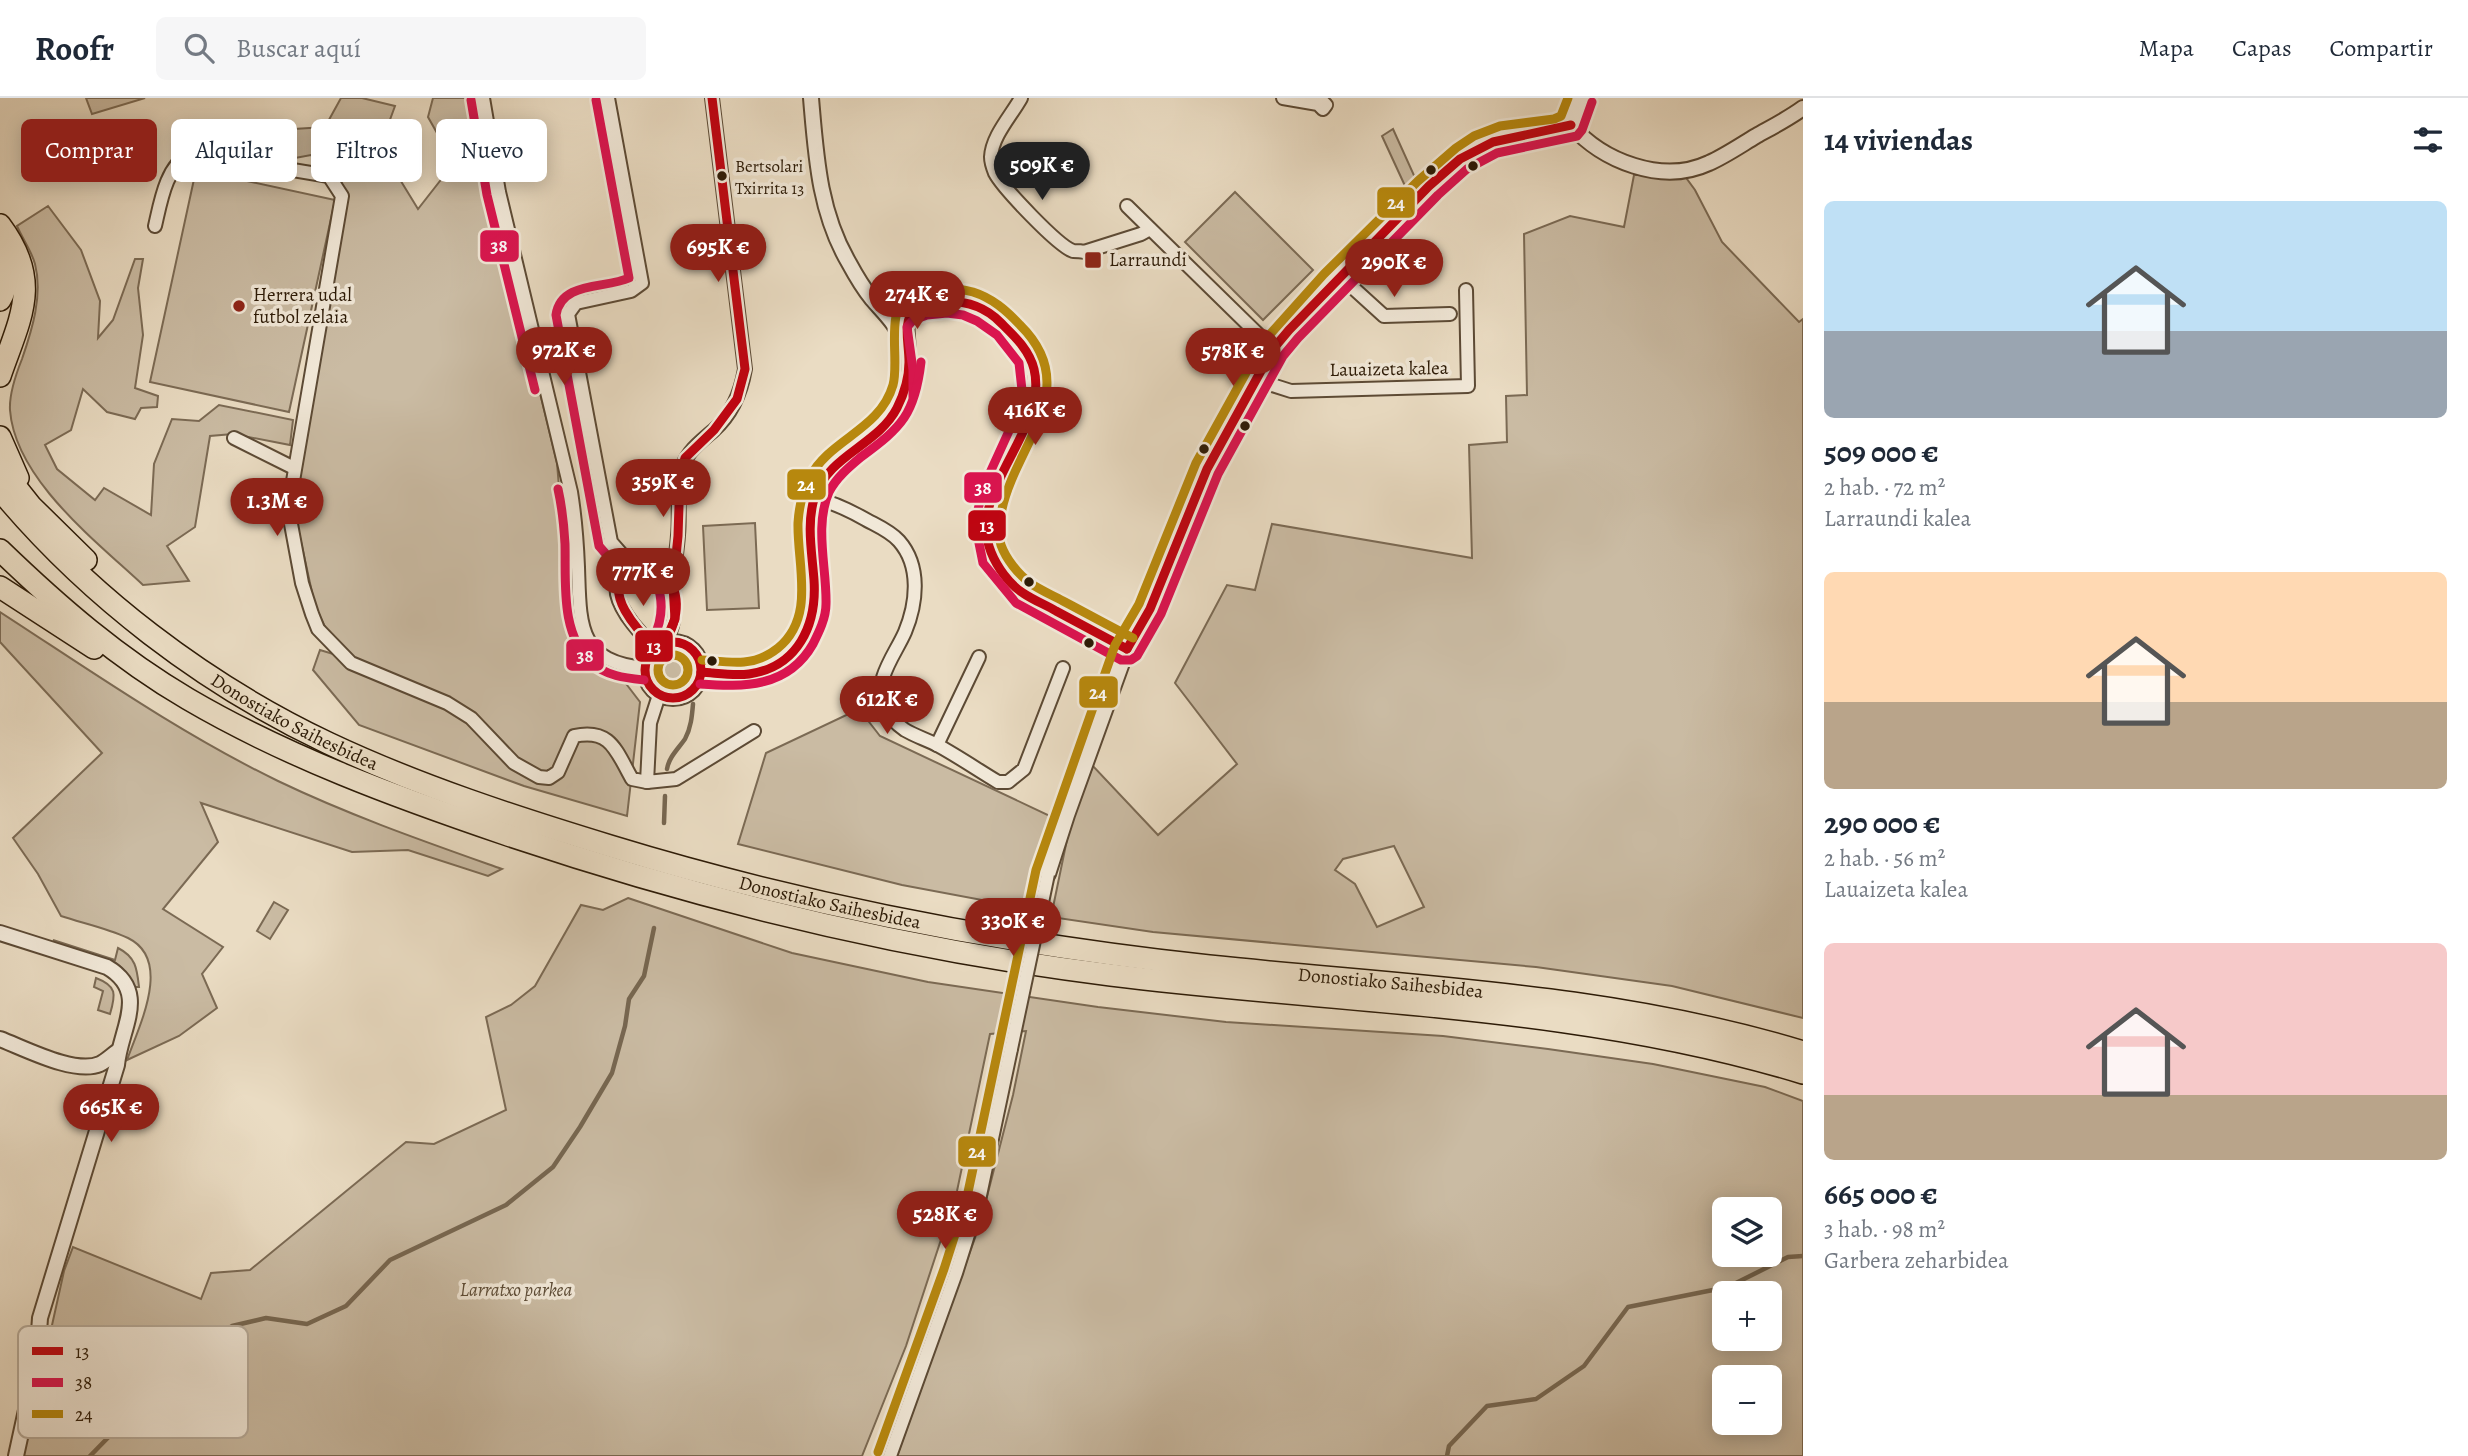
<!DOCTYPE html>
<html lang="es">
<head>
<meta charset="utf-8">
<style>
  :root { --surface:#fff; --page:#f6f6f7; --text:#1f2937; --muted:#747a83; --line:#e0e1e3; --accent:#8f2418 }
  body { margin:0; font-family:Alegreya,serif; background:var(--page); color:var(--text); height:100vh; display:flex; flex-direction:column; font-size:26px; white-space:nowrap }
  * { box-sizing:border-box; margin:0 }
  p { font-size:23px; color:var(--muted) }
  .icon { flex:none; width:38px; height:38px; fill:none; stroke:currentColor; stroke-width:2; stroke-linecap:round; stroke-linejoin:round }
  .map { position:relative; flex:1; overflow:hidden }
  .drawer { display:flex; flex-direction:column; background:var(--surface); width:665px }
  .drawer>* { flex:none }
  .top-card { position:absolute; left:21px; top:21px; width:665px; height:63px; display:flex; gap:14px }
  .tools { position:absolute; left:1712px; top:1099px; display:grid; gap:14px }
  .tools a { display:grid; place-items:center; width:70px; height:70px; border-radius:10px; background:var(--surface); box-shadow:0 4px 18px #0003; font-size:35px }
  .price { position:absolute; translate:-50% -60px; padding:0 16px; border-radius:24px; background:var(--accent); color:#fff; font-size:23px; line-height:46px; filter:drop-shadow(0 2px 4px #0008) }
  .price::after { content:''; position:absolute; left:50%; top:42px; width:21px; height:16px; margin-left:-10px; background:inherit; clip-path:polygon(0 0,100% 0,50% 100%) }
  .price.current { background:#222; color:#fff }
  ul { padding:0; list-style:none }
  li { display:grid; align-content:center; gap:14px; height:371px; padding:0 21px }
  li span { display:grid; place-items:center; height:217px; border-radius:10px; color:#555 }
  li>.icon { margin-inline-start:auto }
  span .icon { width:126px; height:126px; fill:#fffc; stroke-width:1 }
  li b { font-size:30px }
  h2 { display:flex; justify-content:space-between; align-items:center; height:84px; padding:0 21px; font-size:30px }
  .chip { padding:0 24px; border-radius:10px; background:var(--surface); box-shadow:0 4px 18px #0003; font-size:24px; line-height:63px }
  .chip.current { background:var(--accent); color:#fff }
  header { display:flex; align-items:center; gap:42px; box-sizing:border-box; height:98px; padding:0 35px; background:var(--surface); border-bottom:2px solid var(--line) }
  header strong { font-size:33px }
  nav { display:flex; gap:38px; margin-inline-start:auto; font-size:24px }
  .search { width:490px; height:63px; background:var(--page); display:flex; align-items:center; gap:18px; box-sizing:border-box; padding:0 24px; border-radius:10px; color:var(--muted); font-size:26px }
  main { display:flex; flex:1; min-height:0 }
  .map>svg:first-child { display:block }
  .green { fill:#cabba3; stroke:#7b6a54; stroke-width:2; fill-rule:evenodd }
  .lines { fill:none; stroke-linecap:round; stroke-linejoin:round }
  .stream { stroke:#776751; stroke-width:4.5 }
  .minor-casing { stroke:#5c4a35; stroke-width:16 }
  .tertiary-casing { stroke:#5c4a35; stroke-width:18 }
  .motorway-casing { stroke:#2c1a06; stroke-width:24 }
  .minor { stroke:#f1e8d8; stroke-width:12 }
  .tertiary { stroke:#f1e8d8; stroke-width:14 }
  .motorway { stroke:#eadcc3; stroke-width:21 }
  .minor-bridge-casing { stroke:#5c4a35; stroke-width:16; stroke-linecap:butt }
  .minor-bridge { stroke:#f1e8d8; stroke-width:12 }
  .bus-1-casing { stroke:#f1e8d8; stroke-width:14 }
  .bus-2-casing { stroke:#f1e8d8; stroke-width:14 }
  .bus-3-casing { stroke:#f1e8d8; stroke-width:14 }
  .bus-1 { stroke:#bf0411; stroke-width:9 }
  .bus-2 { stroke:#da144f; stroke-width:9 }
  .bus-3 { stroke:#b7880e; stroke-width:9 }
  .bus-dot { fill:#2c1a06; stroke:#f1e8d8; stroke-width:2.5 }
  .poi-dot { fill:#8f2418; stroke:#f1e8d8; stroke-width:2.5 }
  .labels { text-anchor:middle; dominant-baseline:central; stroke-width:7; stroke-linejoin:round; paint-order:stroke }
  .bus-label { font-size:17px; fill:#2c1a06; stroke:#f1e8d8; text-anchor:start }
  .poi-label { font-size:19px; fill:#2c1a06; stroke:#f1e8d8; text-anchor:start }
  .street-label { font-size:19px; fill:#2c1a06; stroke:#f1e8d8 }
  .park-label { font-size:19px; font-style:italic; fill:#5b4a35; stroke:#f1e8d8 }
  .key { fill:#f1e8d8; stroke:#b6aa99; stroke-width:2 }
  .key-label { font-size:19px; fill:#2c1a06 }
  .line-badge { stroke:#f1e8d8; stroke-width:2.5 }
  .badge-label { font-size:19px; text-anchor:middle; font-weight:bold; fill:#fff }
</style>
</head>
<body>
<header>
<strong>Roofr</strong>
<div class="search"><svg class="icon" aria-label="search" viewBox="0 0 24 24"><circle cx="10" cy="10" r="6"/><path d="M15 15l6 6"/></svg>Buscar aquí</div>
<nav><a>Mapa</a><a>Capas</a><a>Compartir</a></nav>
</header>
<main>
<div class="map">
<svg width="1803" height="1358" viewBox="0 0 1803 1358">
  <rect width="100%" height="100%" fill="#eadcc3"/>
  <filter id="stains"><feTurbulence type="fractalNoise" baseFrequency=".00286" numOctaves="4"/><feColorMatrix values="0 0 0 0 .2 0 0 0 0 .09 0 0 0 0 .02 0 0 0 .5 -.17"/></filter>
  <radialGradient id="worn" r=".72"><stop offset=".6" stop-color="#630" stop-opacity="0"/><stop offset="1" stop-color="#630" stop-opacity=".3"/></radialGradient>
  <g class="green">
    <polygon points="86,0 145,0 92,16"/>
    <polygon points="341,0 362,0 395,8 380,49 418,111 454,65 428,19 433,0 475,0 490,89 557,365 571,534 585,558 614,570 640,604 627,718 524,688 359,627 313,572 320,552 353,562 327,533 315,508 296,421 296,371 348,99 333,66 311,57 279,63 248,57 245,34 325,29"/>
    <polygon points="1393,31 1417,84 1406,90 1382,38"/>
    <polygon points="196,72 335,102 289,314 150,284"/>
    <path d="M1634,77H1684L1695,92L1722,144L1799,224L1803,221V920L1672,888L1536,869L1153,834L1051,819L1070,727L1093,668L1158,737L1237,666L1175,585L1227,487L1255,492L1272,426L1472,460L1469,347L1507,344L1506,298L1527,297L1524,136L1570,118L1624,129ZM1394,748L1424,809L1377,829L1355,786L1335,772L1343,761Z"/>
    <polygon points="1235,94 1313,172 1263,222 1185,144"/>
    <path d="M48,108L81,152L100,203L98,240L113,222L135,161H143L138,190L143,237L135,290L158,298L157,309L141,310L135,321L107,314L83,291L71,332L45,347L57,371L95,402L104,390L151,417L154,366L172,321L199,323L219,307L293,322L290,347L233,336L210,338L195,429L167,448L189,483L143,487C96,443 15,381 10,312C9,295 16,276 22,261C32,232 43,197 35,166C32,154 22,140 17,128Z"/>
    <polygon points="755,425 759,510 707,512 703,428"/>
    <path d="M0,514C91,573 181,636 278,683C351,718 426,744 502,771L488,778L408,752L352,754L201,705L218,744L163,811L223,849L202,876L217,910L179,938L127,962C139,928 173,862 128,840C107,830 82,825 61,818L38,776L13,740L102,655L0,544Z"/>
    <circle cx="673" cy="573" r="19"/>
    <polygon points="859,611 880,638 1050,718 1025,810 902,787 738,746 766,655"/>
    <path d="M628,800L792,855L928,884L1098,909L1226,924L1443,938L1548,951L1653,966L1765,989L1803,1003V1358H897L980,1126L1013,997L1026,933L990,936L957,1093L906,1248L862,1358H23L64,1173L73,1149L201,1201L211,1175L250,1172L406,1044L434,1046L506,1012L486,919L511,907L535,888L581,807L603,812ZM1724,1111H1769V1157H1724ZM1724,1195H1769V1241H1724ZM1724,1279H1769V1325H1724Z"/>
    <polygon points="274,804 288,812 270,841 257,833"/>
    <path d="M53,842L115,862L118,850C136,859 137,871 139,889H134C117,847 82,862 53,842Z"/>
    <path d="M96,880C117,888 116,896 110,916L98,912L103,893L94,889Z"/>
  </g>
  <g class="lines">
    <g class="stream">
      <path d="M667,671C669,659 678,651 685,641C691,630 692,618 693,606"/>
      <polyline points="664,725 665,698"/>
      <polyline points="90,1358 176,1270 232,1228 266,1220 307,1226 346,1208 390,1162 506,1107 553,1069 580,1029 612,975 625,928 629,901 644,878 654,830"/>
      <polyline points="1447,1358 1449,1348 1487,1308 1536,1301 1584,1268 1628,1209 1728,1189 1788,1159 1803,1158"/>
    </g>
    <g class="minor-casing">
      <g id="minor">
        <path d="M483,0L499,94L571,394C575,419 577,444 578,469C580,526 577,564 645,570"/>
        <polyline points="608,0 642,185 631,193 576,205 568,216 611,444 632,468"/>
        <path d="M1021,0C1011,18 992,38 991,59C991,64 993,70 995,75C1003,90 1058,148 1073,153C1075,153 1081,153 1084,154L1141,136L1150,131"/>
        <polyline points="1283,0 1318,6 1322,3 1326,7 1323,11 1318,6"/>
        <polyline points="1127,108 1273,251"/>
        <path d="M155,128C161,102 166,69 190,55L329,78L342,98L293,383L291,426L302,485L312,516L318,531L351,565L447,605L471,620L514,665L539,679L549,680L558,674L574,638C611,630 616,653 632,681L647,684"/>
        <polyline points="1340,178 1384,218 1450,216"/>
        <polyline points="1259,280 1269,286 1291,293 1468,288 1466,192"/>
        <polyline points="234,340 294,370"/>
        <path d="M814,400C832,404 847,411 863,420C875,427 889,432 899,443C921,468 917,505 905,534C895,557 873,582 884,608C888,617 896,626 905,632C915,638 928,642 939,648C959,659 978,672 998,684H1008L1024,671L1063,570"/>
        <path d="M664,546C677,525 673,513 673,490C673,472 677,454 678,437C680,417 677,397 680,378C683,356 699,345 714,332C732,316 741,294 745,271L712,0"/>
        <path d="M656,550C642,538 621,515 617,496C614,478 637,459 654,468C662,472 667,481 673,488"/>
        <polyline points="659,597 650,625 647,684 676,681 754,633"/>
        <polyline points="937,647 979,559"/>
        <polyline points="890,1358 956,1175 979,1102 1011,951"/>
      </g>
    </g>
    <g class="tertiary-casing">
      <g id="tertiary">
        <path d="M811,0C816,58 819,114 849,165C856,178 864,191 872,201C884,215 898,227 902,245"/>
        <path d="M1571,27C1602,63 1662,87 1709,65C1725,58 1741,47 1756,38C1772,29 1788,21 1803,10"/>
        <polyline points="1571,27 1581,0"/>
        <path d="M879,208C911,216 941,195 974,207C990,214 1005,225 1016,239C1090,324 916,409 1023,495L1127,551"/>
        <circle cx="673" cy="572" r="28"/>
        <path d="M701,574C716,575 731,577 746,576C783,575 809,541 814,507L811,421L814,400L828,373L839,362L878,334L896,312L909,273L906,222L915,208"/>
        <polyline points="1048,776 1067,717 1127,551 1150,511 1207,371 1273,251 1333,185 1427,92 1463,60 1480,49 1503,40 1557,33 1571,27"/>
        <path d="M0,835L107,869C150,894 120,931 117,967L40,1220L37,1262L16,1358"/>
        <path d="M0,941C24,950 75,977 100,966C106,963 112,957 118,953"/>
      </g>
    </g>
    <g class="motorway-casing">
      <g id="motorway">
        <path d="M0,127C43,184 20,220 0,278"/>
        <path d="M0,149C7,166 10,185 0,202"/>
        <polyline points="0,339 18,380"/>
        <polyline points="0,369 31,408 86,462"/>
        <path id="s1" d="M0,392C88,498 204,586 328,645C419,688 515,719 610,748C806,808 1006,846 1209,868C1408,889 1610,895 1803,954"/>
        <path d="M0,452C58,508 118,560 188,601C287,659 396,699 505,736C701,802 905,852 1111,877C1342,906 1579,906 1803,975"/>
        <polyline points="0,489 94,550"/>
      </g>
    </g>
    <use href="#minor" class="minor"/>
    <use href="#tertiary" class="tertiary"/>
    <use href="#motorway" class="motorway"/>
    <g class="minor-bridge-casing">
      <polyline id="minor-bridge" points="1011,951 1048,776"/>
    </g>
    <use href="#minor-bridge" class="minor-bridge"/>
    <g class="bus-1-casing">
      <g id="bus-1">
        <path d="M645,465C655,469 666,475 671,485C682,506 675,537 656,550C639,534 599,492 630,472C634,469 640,467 645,465Z"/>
        <circle cx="673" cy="572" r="28"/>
        <polyline points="656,550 664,546 675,521 673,488 678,438 680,377 685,360 714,332 737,301 745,271 712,0"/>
        <polyline points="1127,551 1150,511 1207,371 1273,251 1289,232 1429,88 1460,61 1493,44 1571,27"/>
        <path d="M701,574C717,575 733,578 749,576C798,569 817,527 814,482C812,455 806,424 815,398C829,357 878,347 897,310C904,296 909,280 909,264C909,243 902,227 915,208C945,200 977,201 1000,224C1014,238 1029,251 1034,271C1049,333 966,392 991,454C997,469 1009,486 1023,495C1033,502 1046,507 1056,513C1080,526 1103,538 1127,551"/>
      </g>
    </g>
    <g class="bus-2-casing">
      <g id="bus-2">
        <polyline points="471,2 487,97 535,292"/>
        <path d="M596,2L629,180C605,191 561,183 556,217L599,448L625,478L646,479L657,486C664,505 662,523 653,541"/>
        <polyline points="913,299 913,272 907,229 913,222 927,217 947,215 963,217 977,223 997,237 1019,265 1022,292 1014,322 983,390 975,425 983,465 1016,505 1121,562 1131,562 1137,558 1161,516 1218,376 1283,258 1298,240 1438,97 1467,71 1497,55 1577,38 1582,32 1592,4"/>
        <path d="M558,391C562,409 564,428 565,446C566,485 560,536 592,565C606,578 626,580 644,582"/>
        <path d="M700,586C744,589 788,590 813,546C819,534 826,520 826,506C827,471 814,428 829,394C836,380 849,369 861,359C902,329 915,316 921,264"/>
      </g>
    </g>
    <g class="bus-3-casing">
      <g id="bus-3">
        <circle cx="673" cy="572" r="15"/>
        <path d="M702,562C716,563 730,565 744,564C757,563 768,558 778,550C816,519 797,467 798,425C799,409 802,394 810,379C830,341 880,332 893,287C900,262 884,210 910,197C928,188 954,189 973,194C992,200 1006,212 1020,227C1084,290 1016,346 1002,411C999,424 997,435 1001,447C1006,461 1018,476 1030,485C1040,492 1052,497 1063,503C1086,515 1109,528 1133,540"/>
        <polyline points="878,1354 944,1171 967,1099 1036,772 1115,547 1139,506 1196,365 1263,244 1324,176 1418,83 1456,50 1474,38 1500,28 1554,21 1561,18 1568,0"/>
      </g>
    </g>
    <use href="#bus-1" class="bus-1"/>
    <use href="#bus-2" class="bus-2"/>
    <use href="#bus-3" class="bus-3"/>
  </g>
  <g class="bus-dot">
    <circle cx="1473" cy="68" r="6"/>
    <circle cx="1431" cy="72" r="6"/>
    <circle cx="722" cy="78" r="6"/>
    <circle cx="1245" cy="328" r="6"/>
    <circle cx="1204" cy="351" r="6"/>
    <circle cx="1029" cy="484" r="6"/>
    <circle cx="1089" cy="545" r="6"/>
    <circle cx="712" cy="563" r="6"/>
  </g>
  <g class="poi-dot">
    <rect x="1084" y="153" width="18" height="18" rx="3.5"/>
    <circle cx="239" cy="208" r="7"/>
  </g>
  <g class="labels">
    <g class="bus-label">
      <text x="735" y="68">Bertsolari<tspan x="735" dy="22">Txirrita 13</tspan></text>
    </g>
    <g class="poi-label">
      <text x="1109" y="162">Larraundi</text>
      <text x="253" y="197">Herrera udal<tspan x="253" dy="22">futbol zelaia</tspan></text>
    </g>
    <g class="street-label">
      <text transform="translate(1389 271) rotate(-1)">Lauaizeta kalea</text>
      <text stroke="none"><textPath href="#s1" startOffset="378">Donostiako Saihesbidea</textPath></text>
      <text stroke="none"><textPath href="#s1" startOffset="945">Donostiako Saihesbidea</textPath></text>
      <text stroke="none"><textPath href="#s1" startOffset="1512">Donostiako Saihesbidea</textPath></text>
    </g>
    <g class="park-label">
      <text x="516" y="1192">Larratxo parkea</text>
    </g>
  </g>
  <rect x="18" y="1228" width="230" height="112" rx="10" class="key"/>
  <rect x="32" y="1249" width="31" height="8" fill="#bf0411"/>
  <rect x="32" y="1280" width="31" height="9" fill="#da144f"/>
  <rect x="32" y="1312" width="31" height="8" fill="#b7880e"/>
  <g class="key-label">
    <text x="75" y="1260">13</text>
    <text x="75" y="1291">38</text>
    <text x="75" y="1323">24</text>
  </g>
  <g class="line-badge">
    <rect x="1376" y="88" width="40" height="33" rx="7" fill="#b7880e"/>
    <rect x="479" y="131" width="41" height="34" rx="7" fill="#da144f"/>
    <rect x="786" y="370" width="41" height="33" rx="7" fill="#b7880e"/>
    <rect x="963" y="373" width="40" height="33" rx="7" fill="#da144f"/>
    <rect x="967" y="411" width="40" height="33" rx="7" fill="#bf0411"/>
    <rect x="634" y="531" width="40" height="34" rx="7" fill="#bf0411"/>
    <rect x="565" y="540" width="40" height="34" rx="7" fill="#da144f"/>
    <rect x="1078" y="577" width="41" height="34" rx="7" fill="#b7880e"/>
    <rect x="957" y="1037" width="40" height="33" rx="7" fill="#b7880e"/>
  </g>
  <g class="badge-label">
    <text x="1396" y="111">24</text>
    <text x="499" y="154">38</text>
    <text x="806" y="393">24</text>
    <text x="983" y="396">38</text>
    <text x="987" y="434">13</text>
    <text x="654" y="555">13</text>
    <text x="585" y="564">38</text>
    <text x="1098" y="601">24</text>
    <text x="977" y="1060">24</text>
  </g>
  <rect width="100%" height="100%" filter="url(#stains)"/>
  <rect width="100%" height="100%" fill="url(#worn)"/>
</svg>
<div class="tools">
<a><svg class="icon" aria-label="layers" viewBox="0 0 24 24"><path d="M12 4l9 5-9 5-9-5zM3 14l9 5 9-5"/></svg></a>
<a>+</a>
<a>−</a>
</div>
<b class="price current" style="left:1042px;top:104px">509K €</b>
<b class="price" style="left:718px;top:186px">695K €</b>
<b class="price" style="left:1394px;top:201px">290K €</b>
<b class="price" style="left:917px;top:233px">274K €</b>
<b class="price" style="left:564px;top:289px">972K €</b>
<b class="price" style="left:1233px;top:290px">578K €</b>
<b class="price" style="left:1035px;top:349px">416K €</b>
<b class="price" style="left:663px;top:421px">359K €</b>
<b class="price" style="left:277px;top:440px">1.3M €</b>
<b class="price" style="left:643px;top:510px">777K €</b>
<b class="price" style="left:887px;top:638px">612K €</b>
<b class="price" style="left:1013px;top:860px">330K €</b>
<b class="price" style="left:111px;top:1046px">665K €</b>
<b class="price" style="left:945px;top:1153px">528K €</b>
<div class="top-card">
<a class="chip current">Comprar</a>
<a class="chip">Alquilar</a>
<a class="chip">Filtros</a>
<a class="chip">Nuevo</a>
</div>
</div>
<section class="drawer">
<h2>14 viviendas<svg class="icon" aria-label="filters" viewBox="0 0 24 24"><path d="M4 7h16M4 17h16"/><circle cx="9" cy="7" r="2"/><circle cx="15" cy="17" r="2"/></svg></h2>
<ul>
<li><span style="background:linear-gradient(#bfe0f5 60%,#9aa5b1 0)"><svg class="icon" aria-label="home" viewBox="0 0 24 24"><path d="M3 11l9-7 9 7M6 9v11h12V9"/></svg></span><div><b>509 000 €</b><p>2 hab. · 72 m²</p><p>Larraundi kalea</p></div></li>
<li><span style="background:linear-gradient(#ffd9b3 60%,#b9a48a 0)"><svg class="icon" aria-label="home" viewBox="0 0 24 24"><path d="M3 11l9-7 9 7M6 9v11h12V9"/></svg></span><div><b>290 000 €</b><p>2 hab. · 56 m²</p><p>Lauaizeta kalea</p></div></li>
<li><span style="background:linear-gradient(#f6c9c9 70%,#b9a48a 0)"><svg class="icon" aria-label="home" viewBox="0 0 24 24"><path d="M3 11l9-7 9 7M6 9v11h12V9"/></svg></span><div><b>665 000 €</b><p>3 hab. · 98 m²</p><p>Garbera zeharbidea</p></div></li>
</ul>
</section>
</main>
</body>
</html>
